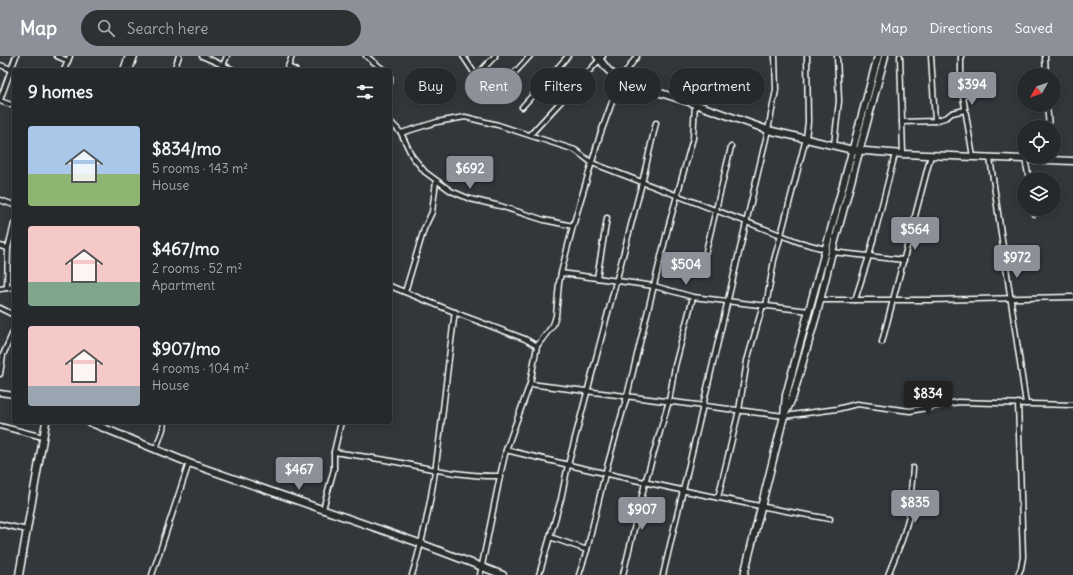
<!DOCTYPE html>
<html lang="en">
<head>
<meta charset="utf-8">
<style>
  :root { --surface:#26292c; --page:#2e3134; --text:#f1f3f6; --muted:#a4a6a9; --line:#424548; --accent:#8c9099 }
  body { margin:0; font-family:Delius,sans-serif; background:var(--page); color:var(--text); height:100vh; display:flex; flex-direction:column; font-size:15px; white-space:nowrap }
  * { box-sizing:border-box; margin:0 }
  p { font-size:13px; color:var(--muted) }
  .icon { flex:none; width:22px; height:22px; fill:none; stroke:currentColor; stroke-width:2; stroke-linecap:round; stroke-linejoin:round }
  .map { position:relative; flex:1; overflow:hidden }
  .panel { position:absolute; left:12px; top:12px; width:380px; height:356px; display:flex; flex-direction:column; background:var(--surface); border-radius:4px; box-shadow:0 2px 10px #0003,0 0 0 1px var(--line) }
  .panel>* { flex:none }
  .guide { position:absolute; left:404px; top:12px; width:380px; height:36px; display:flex; gap:8px }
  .needle { width:26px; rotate:230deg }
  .fabs { position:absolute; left:1017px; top:12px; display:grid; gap:8px }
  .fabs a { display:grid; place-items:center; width:44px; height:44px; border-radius:50%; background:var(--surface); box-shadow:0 2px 10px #0003,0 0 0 1px var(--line); font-size:20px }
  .price { position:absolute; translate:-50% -34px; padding:0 9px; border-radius:4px; background:var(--accent); color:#fff; font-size:13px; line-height:26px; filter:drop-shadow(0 1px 2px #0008) }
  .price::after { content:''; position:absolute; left:50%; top:24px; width:12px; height:9px; margin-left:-6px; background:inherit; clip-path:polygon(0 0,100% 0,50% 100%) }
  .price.on { background:#222; color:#fff }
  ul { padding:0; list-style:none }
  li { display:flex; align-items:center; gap:12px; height:100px; padding:0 16px }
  li span { display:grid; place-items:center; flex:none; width:112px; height:80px; border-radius:4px; color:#555 }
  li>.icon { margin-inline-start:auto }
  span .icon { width:48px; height:48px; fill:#fffc; stroke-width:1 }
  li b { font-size:17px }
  h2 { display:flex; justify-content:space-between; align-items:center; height:48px; padding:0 16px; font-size:17px }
  .tag { padding:0 14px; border-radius:18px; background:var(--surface); box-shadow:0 2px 10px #0003,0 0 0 1px var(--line); font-size:14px; line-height:36px }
  .tag.on { background:var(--accent); color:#fff }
  header { display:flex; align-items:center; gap:24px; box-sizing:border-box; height:56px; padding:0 20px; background:var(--accent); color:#fff }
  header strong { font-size:19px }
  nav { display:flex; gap:22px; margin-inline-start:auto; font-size:14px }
  .search { width:280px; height:36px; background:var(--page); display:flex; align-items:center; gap:10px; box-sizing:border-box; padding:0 14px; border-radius:22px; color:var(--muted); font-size:15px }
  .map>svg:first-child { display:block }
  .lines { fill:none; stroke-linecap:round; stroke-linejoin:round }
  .street-casing { stroke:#fff; stroke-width:7 }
  .secondary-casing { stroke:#fff; stroke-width:9 }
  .street { stroke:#2a2d2e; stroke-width:4 }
  .secondary { stroke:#2a2d2e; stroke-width:6 }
</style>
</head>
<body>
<header>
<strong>Map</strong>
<div class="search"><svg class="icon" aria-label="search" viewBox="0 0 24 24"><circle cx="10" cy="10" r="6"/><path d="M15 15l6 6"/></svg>Search here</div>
<nav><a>Map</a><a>Directions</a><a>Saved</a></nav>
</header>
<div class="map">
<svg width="1073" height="519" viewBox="0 0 1073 519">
  <rect width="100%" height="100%" fill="#32373b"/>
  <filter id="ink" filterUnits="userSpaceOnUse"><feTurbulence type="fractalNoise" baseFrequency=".025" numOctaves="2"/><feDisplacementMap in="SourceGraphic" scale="8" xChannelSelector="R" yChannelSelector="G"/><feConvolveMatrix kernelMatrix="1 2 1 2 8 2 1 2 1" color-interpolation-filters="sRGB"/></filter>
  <g filter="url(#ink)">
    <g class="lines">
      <g class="street-casing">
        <g id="street">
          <polyline points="57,0 68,5"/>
          <polyline points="202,0 234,14"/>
          <polyline points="366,0 384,14"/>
          <polyline points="463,0 483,30 495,38 530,0"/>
          <polyline points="900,0 903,98"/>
          <polyline points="931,0 935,65"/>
          <polyline points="961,0 961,28 973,101"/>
          <polyline points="1045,0 1046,19"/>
          <polyline points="0,9 14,14"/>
          <polyline points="288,11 295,14"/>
          <polyline points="64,14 70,0"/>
          <polyline points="174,14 179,0"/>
          <polyline points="221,14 227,0"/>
          <polyline points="287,14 292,0"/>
          <polyline points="476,20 495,0"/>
          <polyline points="390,21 390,26"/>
          <polyline points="0,44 16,0"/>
          <polyline points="0,45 14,50"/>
          <polyline points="1047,49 1049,71"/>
          <polyline points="522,51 568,0"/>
          <polyline points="390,65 401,77 412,100 425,116 451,135 470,143 500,150 544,164 573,170"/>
          <polyline points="902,66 935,65 947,61 952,57 965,54"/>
          <polyline points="401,77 437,66 465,61 498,69 575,94 592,107 799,186 825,193"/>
          <polyline points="530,79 603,0"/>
          <polyline points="834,89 839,45 837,0"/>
          <polyline points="990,102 1026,348"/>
          <polyline points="1025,103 1029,123"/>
          <polyline points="0,144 14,149"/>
          <polyline points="1034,153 1034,158"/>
          <polyline points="0,190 8,192"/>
          <polyline points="706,195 731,91"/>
          <polyline points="832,196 904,204"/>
          <polyline points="561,217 654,230 693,241 809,255"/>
          <polyline points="597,222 607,162"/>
          <polyline points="390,230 464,260 525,283 537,290"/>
          <polyline points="7,232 8,192 14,168"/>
          <polyline points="0,233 14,231"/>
          <polyline points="405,236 424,173 432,156 436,125"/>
          <polyline points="820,244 929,244 1073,241"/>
          <polyline points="855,244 869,200 895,98"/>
          <polyline points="766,250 774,204 781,179 806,82 808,66 807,0"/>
          <polyline points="0,252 14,259"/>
          <polyline points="882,286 931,99"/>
          <polyline points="0,318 3,299 14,274"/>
          <polyline points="530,328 784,360 837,353 857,348 910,355 958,346 1073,349"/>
          <polyline points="0,337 14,339"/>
          <polyline points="1018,347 1023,501 1021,512 1018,519"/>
          <polyline points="0,370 43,381"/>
          <polyline points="156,393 163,373 164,366"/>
          <path d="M506,394C613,420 721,444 830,463"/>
          <path d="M334,396C352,399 369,401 386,404C424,411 461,421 500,420"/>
          <polyline points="718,442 739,354 747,305 763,249"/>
          <polyline points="323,453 334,413 334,396 341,366"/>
          <polyline points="0,468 27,474"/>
          <polyline points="550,481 587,494"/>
          <polyline points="152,519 189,407"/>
          <path d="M412,519C439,434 442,344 455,256"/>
          <polyline points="480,519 500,420 506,394 530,328 537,290 553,269 556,260 559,227 561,217 573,170 600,79 620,24 637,0"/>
          <polyline points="539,519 561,443 568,409 642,127 656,67"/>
          <polyline points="579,519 587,494 605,418 627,340 668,172 693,82 695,48"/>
          <polyline points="623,519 645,427 669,345 675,310 693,241"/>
          <polyline points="663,519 768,74 776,34 775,0"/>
          <polyline points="888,519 902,484 909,460 913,412"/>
        </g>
      </g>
      <g class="secondary-casing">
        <g id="secondary">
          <polyline points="597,0 608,14 620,24 695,48 768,74 853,94 903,98 1073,105"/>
          <polyline points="124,14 129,0"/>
          <polyline points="129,14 134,0"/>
          <polyline points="787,354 793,340 817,257 832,196 885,0"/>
          <polyline points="89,366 189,407 422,488 503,519"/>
          <polyline points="19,519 46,366"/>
          <polyline points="744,519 784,360 786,339 878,0"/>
        </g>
      </g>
      <use href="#street" class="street"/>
      <use href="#secondary" class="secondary"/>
    </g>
  </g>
</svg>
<div class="fabs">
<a><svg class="needle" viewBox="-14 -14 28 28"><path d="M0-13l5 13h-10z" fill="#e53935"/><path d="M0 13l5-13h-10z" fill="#a4a6a9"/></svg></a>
<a><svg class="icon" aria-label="locate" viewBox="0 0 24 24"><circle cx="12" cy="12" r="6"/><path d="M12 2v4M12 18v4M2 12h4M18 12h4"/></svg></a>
<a><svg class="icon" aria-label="layers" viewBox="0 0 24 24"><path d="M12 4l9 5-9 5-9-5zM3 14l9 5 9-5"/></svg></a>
</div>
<b class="price" style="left:972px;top:50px">$394</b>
<b class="price" style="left:470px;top:134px">$692</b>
<b class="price" style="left:915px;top:195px">$564</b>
<b class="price" style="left:1017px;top:223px">$972</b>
<b class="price" style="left:686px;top:230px">$504</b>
<b class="price on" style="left:928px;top:359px">$834</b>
<b class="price" style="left:299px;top:435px">$467</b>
<b class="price" style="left:915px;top:468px">$835</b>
<b class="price" style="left:642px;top:475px">$907</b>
<div class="guide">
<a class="tag">Buy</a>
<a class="tag on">Rent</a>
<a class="tag">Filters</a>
<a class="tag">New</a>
<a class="tag">Apartment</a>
</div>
<section class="panel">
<h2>9 homes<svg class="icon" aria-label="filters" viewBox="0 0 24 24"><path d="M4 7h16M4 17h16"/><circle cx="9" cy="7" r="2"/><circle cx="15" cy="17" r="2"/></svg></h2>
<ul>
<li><span style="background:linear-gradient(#a9c7e8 60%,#8fb573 0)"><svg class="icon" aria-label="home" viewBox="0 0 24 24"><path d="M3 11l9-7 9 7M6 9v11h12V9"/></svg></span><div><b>$834/mo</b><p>5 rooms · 143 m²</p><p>House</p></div></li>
<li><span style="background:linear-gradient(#f6c9c9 70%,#7fa58c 0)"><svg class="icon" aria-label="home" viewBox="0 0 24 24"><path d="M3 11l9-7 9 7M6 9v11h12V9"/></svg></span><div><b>$467/mo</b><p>2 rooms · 52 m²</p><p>Apartment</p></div></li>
<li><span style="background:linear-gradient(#f6c9c9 75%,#9aa5b1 0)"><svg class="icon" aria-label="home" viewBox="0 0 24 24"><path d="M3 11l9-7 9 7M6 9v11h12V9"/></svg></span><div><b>$907/mo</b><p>4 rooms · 104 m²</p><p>House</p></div></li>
</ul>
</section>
</div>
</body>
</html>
